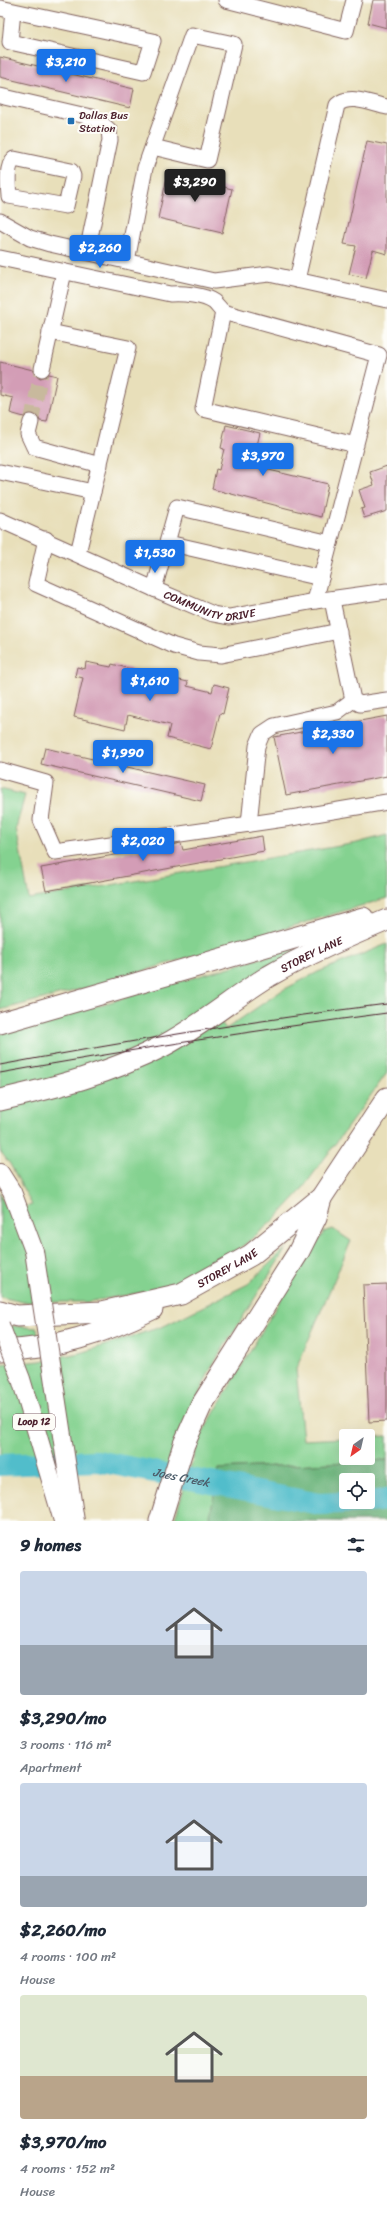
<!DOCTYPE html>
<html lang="en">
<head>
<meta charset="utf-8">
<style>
  :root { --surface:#fff; --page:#f2f2f3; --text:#1f2937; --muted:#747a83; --accent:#1a73e8 }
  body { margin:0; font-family:Sriracha,sans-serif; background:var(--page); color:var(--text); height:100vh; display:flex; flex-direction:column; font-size:15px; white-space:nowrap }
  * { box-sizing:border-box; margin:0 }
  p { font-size:13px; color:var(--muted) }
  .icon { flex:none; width:22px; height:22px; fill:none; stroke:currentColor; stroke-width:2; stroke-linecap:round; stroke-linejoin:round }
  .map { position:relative; height:1521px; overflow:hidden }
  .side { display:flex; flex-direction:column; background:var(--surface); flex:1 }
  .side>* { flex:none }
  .needle { width:26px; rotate:214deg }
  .tools { position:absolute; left:339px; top:1429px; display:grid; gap:8px }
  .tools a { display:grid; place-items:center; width:36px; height:36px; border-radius:4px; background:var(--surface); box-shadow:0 4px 16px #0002; font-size:20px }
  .price { position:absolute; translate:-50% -34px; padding:0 9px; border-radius:4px; background:var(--accent); color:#fff; font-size:13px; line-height:26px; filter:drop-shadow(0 1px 2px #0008) }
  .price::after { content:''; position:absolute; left:50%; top:24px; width:12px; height:9px; margin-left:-6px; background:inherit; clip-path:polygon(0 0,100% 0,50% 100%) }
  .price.on { background:#222; color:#fff }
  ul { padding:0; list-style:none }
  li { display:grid; align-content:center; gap:8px; height:212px; padding:0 20px }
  li span { display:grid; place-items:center; height:124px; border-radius:4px; color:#555 }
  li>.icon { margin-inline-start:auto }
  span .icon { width:72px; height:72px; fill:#fffc; stroke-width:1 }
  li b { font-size:17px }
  h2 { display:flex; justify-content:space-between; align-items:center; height:48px; padding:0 20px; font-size:17px }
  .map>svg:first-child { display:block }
  .green { fill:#84d290; stroke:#67785e }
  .forest { fill:#6bb47a; stroke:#5a6a52; fill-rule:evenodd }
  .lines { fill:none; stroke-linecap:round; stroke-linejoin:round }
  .river { stroke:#51bdcb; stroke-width:22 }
  .building { fill:#d39db6 }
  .minor-tunnel { stroke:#c8b99d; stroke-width:15; stroke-dasharray:15 8; stroke-linecap:butt }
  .minor-casing { stroke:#81625d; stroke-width:17 }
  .major-casing { stroke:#81625d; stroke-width:20 }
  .highway-casing { stroke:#81625d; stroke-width:23 }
  .minor { stroke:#fff; stroke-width:15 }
  .major { stroke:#fff; stroke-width:18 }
  .highway { stroke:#fff; stroke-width:21 }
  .tram { stroke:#4a1f2b; stroke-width:1 }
  .major-bridge-casing { stroke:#81625d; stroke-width:20; stroke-linecap:butt }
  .major-bridge { stroke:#fff; stroke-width:18 }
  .poi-dot { fill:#1f6fb2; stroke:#fdfcf7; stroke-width:1.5 }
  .labels { text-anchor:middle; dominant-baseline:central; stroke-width:4; stroke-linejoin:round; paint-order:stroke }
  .shield { fill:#fdfcf7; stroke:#806168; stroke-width:1 }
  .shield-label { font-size:10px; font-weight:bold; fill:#4a1f2b }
  .poi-label { font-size:11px; fill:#4a1f2b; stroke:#fdfcf7; text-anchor:start }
  .street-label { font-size:11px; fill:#4a1f2b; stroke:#fdfcf7 }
  .water-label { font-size:12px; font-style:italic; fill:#4d5e6b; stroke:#fdfcf7 }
</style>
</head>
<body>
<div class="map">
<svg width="387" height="1521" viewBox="0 0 387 1521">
  <rect width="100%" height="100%" fill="#fdfcf7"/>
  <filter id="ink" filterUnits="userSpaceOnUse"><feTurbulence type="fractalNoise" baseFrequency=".025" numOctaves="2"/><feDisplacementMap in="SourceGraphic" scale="8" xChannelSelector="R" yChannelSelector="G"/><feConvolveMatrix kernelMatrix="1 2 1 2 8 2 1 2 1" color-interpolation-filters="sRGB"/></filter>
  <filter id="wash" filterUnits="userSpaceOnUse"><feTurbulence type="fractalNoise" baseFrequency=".012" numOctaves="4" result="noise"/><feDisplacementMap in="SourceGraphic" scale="16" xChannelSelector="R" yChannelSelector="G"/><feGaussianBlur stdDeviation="0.9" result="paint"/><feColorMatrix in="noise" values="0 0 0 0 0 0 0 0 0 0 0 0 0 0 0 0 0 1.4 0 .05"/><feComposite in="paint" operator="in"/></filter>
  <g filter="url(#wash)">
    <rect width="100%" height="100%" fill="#e8dfba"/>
    <g class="green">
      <polygon points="0,789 25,795 16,828 29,899 357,843 387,835 387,898 93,986 0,1010"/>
      <polygon points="387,944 387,1073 300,1192 274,1220 244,1245 210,1267 171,1284 150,1291 87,1302 23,1302 0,1297 0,1193 8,1212 32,1205 10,1164 0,1151 0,1034 299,947 300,950 211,1008 226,1029 281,991 318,972"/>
      <polygon points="333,1229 351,1241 296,1369 303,1440 346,1438 346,1458 368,1458 368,1437 387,1436 387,1460 219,1469 209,1521 174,1521 199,1439 279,1302 324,1232"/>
      <polygon points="287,1247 212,1366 192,1408 169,1468 82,1454 10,1457 0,1460 0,1365 40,1361 84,1352 164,1326 248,1284"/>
      <polygon points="0,1325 37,1328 39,1344 0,1349"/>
    </g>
    <path class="forest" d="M387,1460V1521H209L219,1469ZM346,1480H368V1502H346Z"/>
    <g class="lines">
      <g class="river">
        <path id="s1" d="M0,1465L97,1461L320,1504L361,1502"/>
        <polyline points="368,1502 387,1500"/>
      </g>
    </g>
    <g id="blocks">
      <g class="building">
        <polygon points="373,0 387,0 387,28 368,23"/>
        <polygon points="0,57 134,89 130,108 0,77"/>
        <polygon points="367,141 387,145 387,254 373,250 366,278 349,274 356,246 344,244"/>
        <polygon points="168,173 232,189 222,233 158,218"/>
        <polygon points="0,362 33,370 36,375 40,378 45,377 49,374 57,376 47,422 40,421 38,416 33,413 24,417 10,413 13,398 0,395"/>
        <polygon points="226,425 260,433 252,466 328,484 321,517 212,489 216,469 219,470 224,449 221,448"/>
        <polygon points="387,466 387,511 364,518 361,509 365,508 359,490 374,485 370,472"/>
        <polygon points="86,662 111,667 112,664 127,668 188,682 187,686 212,692 214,684 229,688 223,714 220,713 211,749 167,738 170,725 128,715 125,729 74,717 83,678 75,676 77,667 85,669"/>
        <polygon points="387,716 387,776 286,795 274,737"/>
        <polygon points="45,748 205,785 201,801 41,764"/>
        <polygon points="262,836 264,851 46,891 41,868 176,844 181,843 183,850"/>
        <polygon points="387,1284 387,1421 369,1422 363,1285"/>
      </g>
    </g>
  </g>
  <g filter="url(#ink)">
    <use href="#blocks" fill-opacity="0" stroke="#81625d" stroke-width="1"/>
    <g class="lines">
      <polyline class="minor-tunnel" points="31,422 42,369"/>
      <g class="minor-casing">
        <g id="minor">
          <polyline points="226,0 346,31 354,0"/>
          <polyline points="0,8 153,41 143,72 10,42 13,11"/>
          <polyline points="0,96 95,118 109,130 110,140 87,252"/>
          <path d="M14,159L71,171L73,176L66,206L9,196C8,185 6,166 14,159Z"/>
          <polyline points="0,221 30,238 50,244 214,281 269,274 387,300"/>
          <path d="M0,258L170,294C183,293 204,295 214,302C217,305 220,309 223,312"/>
          <polyline points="127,261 145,168 192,35 234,44 207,160 153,147"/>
          <path d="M297,280L337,105C349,93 372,104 387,107"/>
          <polyline points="50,332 128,348 78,553"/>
          <polyline points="42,369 64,272"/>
          <polyline points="31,422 28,434 34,447 100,465"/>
          <polyline points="0,472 93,492"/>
          <path id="s2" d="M0,520L154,589L213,614L229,617L315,601L387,591"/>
          <polyline points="46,539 36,584 174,646 199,653 221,655 339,631"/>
          <polyline points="168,543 321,578"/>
          <polyline points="154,589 177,507 330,543"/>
          <polyline points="332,600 353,700 360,704 387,700"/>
          <path d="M315,601C336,519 358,437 379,355L223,312L203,409L356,445"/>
          <polyline points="0,770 46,783 41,820 55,852 291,818 387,802"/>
          <polyline points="249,824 257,746 262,734 274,726 337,712 353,700"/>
        </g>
      </g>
      <g class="major-casing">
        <polyline id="major" points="0,1173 12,1192 34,1251"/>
      </g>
      <g class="highway-casing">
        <g id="highway">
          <polyline points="0,1023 363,918"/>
          <path id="s3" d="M0,1100C57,1087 111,1073 163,1046C201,1026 233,998 269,976C307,954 347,937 387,920"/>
          <path id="s4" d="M0,1311L17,1316L102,1312L181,1294L251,1255L321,1198L387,1098"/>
          <path d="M0,1351C56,1349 103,1333 152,1309"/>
          <polyline points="160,1521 184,1444 201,1406 298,1253 316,1217 321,1198"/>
        </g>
      </g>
      <use href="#minor" class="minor"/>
      <use href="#major" class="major"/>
      <use href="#highway" class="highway"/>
      <g class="tram">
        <path d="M0,1065C129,1041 257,1020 387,1004"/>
        <path d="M0,1073C129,1050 257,1030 387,1013"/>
      </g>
      <g class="major-bridge-casing">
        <g id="major-bridge">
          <polyline points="34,1251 75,1521"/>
          <polyline points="0,1325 21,1379 63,1521"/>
        </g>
      </g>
      <use href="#major-bridge" class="major-bridge"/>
    </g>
  </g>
  <rect class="poi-dot" x="67" y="117" width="8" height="8" rx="2"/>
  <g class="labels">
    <rect class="shield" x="13" y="1414" width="42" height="16" rx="3"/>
    <g class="shield-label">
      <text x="34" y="1422">Loop 12</text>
    </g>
    <g class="poi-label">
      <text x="79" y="115">Dallas Bus<tspan x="79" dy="13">Station</tspan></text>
    </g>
    <g class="street-label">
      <text stroke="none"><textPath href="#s2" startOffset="228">COMMUNITY DRIVE</textPath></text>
      <text stroke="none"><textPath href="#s3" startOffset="347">STOREY LANE</textPath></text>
      <text stroke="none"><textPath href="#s4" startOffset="237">STOREY LANE</textPath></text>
    </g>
    <g class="water-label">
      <text stroke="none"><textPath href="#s1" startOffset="183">Joes Creek</textPath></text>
    </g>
  </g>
</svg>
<div class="tools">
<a><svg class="needle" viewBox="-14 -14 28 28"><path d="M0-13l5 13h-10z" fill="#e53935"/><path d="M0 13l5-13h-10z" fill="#747a83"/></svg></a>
<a><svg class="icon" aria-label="locate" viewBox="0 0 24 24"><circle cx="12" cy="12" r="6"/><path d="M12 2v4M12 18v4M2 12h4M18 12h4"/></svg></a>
</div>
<b class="price" style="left:66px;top:83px">$3,210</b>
<b class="price on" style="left:195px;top:203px">$3,290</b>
<b class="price" style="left:100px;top:269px">$2,260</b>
<b class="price" style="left:263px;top:477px">$3,970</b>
<b class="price" style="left:155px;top:574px">$1,530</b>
<b class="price" style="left:150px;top:702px">$1,610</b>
<b class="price" style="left:333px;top:755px">$2,330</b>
<b class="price" style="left:123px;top:774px">$1,990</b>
<b class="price" style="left:143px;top:862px">$2,020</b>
</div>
<section class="side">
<h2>9 homes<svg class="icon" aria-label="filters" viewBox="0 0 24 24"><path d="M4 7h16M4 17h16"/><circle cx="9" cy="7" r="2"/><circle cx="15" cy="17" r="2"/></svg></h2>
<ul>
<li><span style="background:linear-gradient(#c9d6e8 60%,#9aa5b1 0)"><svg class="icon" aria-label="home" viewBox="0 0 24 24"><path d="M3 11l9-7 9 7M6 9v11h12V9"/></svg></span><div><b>$3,290/mo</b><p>3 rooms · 116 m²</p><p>Apartment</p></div></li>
<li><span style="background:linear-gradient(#c9d6e8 75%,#9aa5b1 0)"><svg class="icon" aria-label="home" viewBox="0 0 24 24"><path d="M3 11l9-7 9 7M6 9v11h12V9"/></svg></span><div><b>$2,260/mo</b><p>4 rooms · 100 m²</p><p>House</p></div></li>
<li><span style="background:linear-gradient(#dfe7d0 65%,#b9a48a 0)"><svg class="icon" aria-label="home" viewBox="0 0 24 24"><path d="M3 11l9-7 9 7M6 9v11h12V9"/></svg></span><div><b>$3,970/mo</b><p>4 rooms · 152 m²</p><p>House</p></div></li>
</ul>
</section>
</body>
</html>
